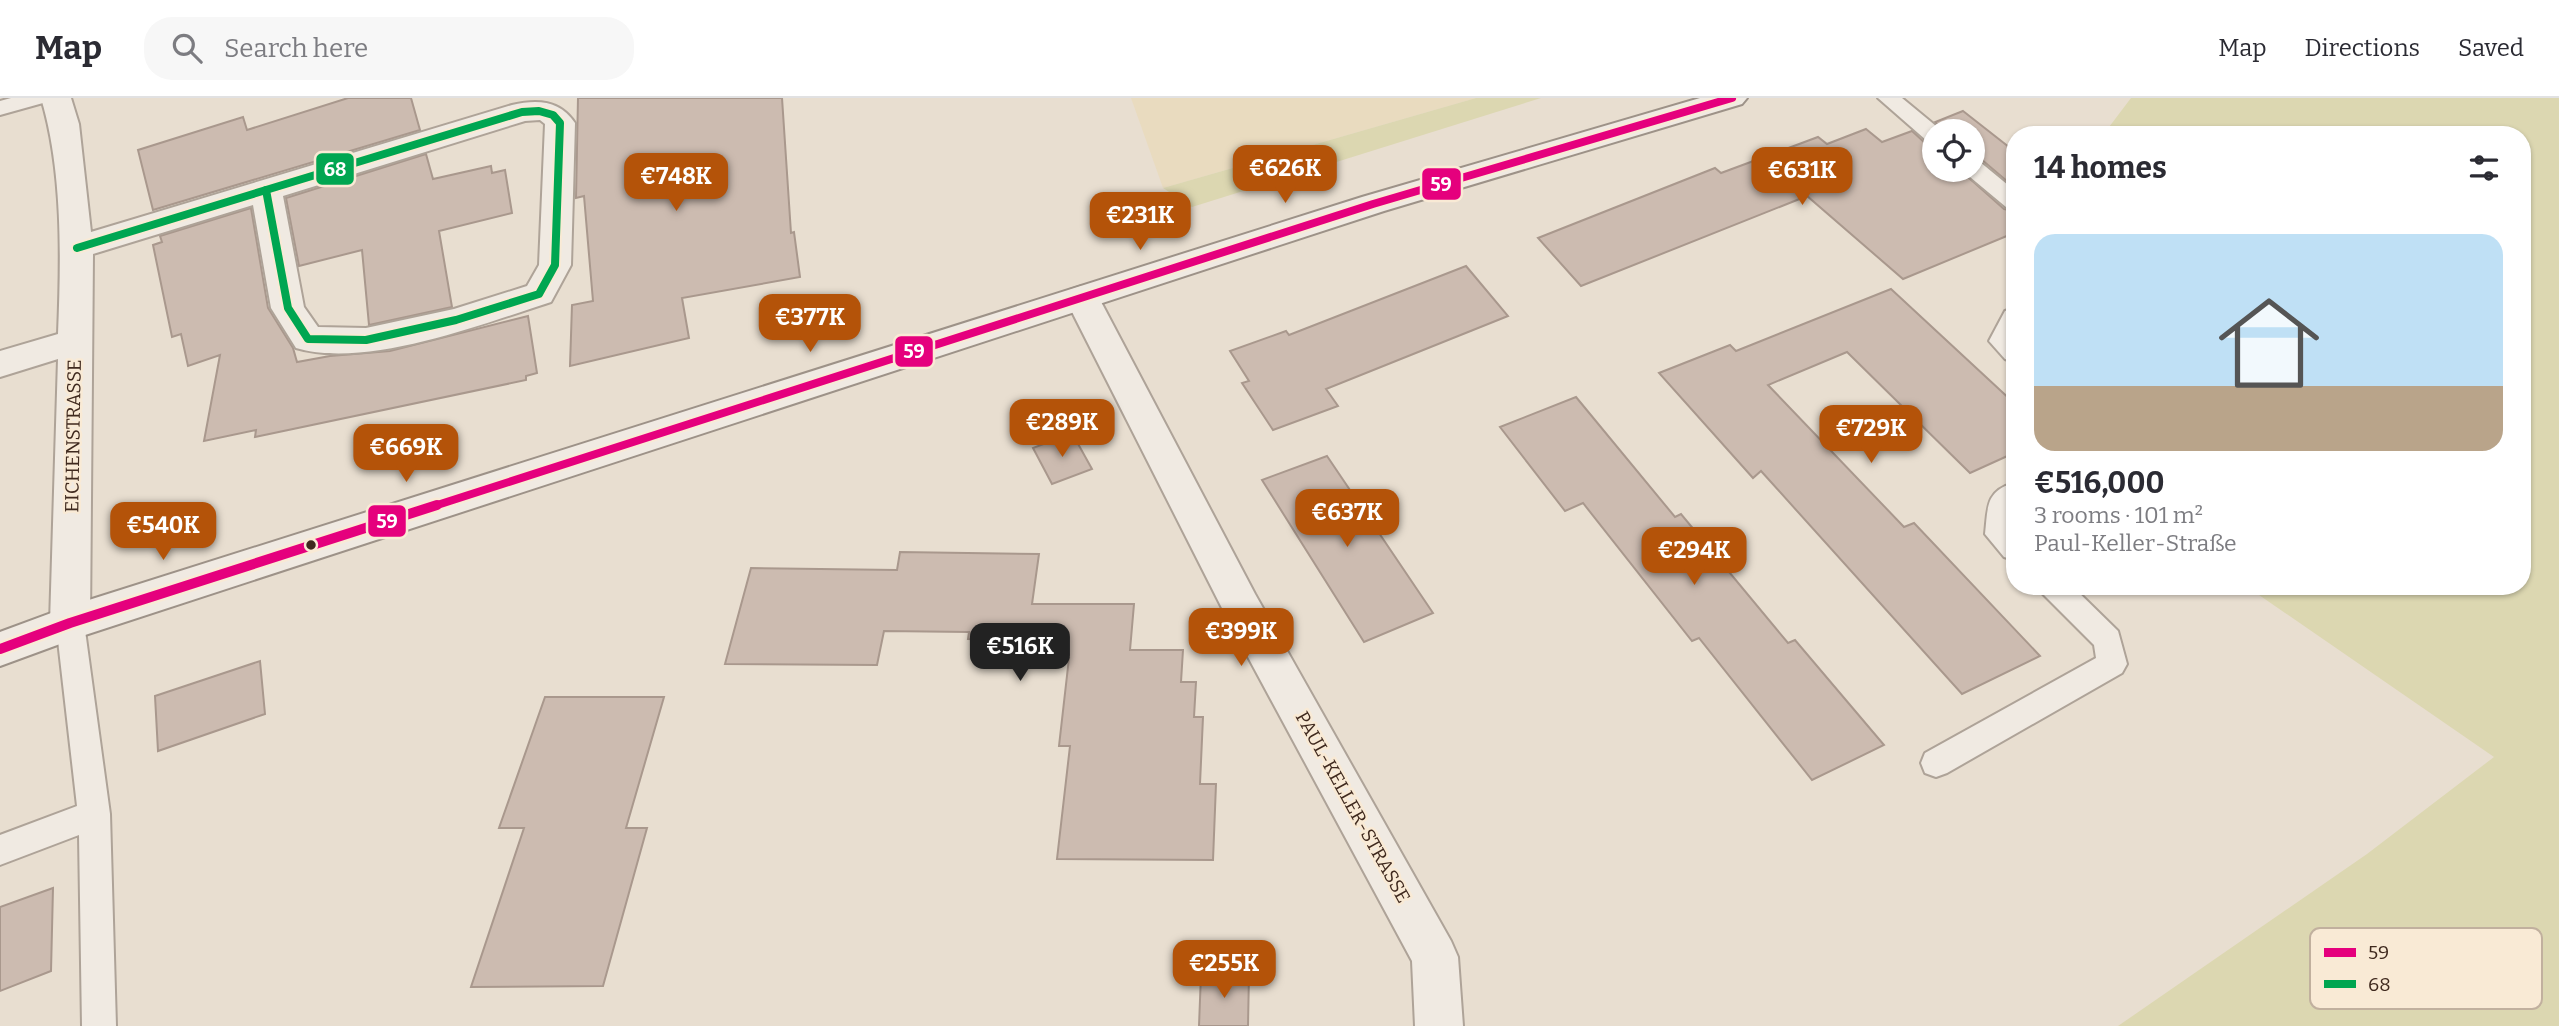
<!DOCTYPE html>
<html lang="en">
<head>
<meta charset="utf-8">
<style>
  :root { --surface:#fff; --page:#f7f7f7; --text:#2b2b33; --muted:#7c7c81; --line:#e1e1e2; --accent:#b45309 }
  body { margin:0; font-family:Bitter,serif; background:var(--page); color:var(--text); height:100vh; display:flex; flex-direction:column; font-size:26px; white-space:nowrap }
  * { box-sizing:border-box; margin:0 }
  p { font-size:23px; color:var(--muted) }
  .icon { flex:none; width:38px; height:38px; fill:none; stroke:currentColor; stroke-width:2; stroke-linecap:round; stroke-linejoin:round }
  .map { position:relative; flex:1; overflow:hidden }
  .drawer { position:absolute; left:2006px; top:28px; width:525px; height:469px; display:flex; flex-direction:column; background:var(--surface); border-radius:28px; box-shadow:0 2px 5px #0004 }
  .drawer>* { flex:none }
  .fabs { position:absolute; left:1922px; top:21px; display:grid; gap:14px }
  .fabs a { display:grid; place-items:center; width:63px; height:63px; border-radius:50%; background:var(--surface); box-shadow:0 2px 5px #0004; font-size:35px }
  .price { position:absolute; translate:-50% -60px; padding:0 16px; border-radius:14px; background:var(--accent); color:#fff; font-size:23px; line-height:46px; filter:drop-shadow(0 2px 4px #0008) }
  .price::after { content:''; position:absolute; left:50%; top:42px; width:21px; height:16px; margin-left:-10px; background:inherit; clip-path:polygon(0 0,100% 0,50% 100%) }
  .price.active { background:#222; color:#fff }
  ul { padding:0; list-style:none }
  li { display:grid; align-content:center; gap:14px; height:371px; padding:0 28px }
  li span { display:grid; place-items:center; height:217px; border-radius:21px; color:#555 }
  li>.icon { margin-inline-start:auto }
  span .icon { width:126px; height:126px; fill:#fffc; stroke-width:1 }
  li b { font-size:30px }
  h2 { display:flex; justify-content:space-between; align-items:center; height:84px; padding:0 28px; font-size:30px }
  header { display:flex; align-items:center; gap:42px; box-sizing:border-box; height:98px; padding:0 35px; background:var(--surface); border-bottom:2px solid var(--line) }
  header strong { font-size:33px }
  nav { display:flex; gap:38px; margin-inline-start:auto; font-size:24px }
  .search { width:490px; height:63px; background:var(--page); display:flex; align-items:center; gap:18px; box-sizing:border-box; padding:0 24px; border-radius:28px; color:var(--muted); font-size:26px }
  .map>svg:first-child { display:block }
  .farmland { fill:#e9dbbf }
  .green { fill:#dcd7b1 }
  .building { fill:#ccbbb0; stroke:#a9988d; stroke-width:2 }
  .lines { fill:none; stroke-linecap:round; stroke-linejoin:round }
  .lane-casing { stroke:#aea398; stroke-width:4 }
  .street-casing { stroke:#aea398; stroke-width:4 }
  .secondary-casing { stroke:#9d9288; stroke-width:4 }
  .lane { fill:#f0eae2; fill-rule:evenodd }
  .street { fill:#f0eae2; fill-rule:evenodd }
  .secondary { fill:#f0eae2; fill-rule:evenodd }
  .bus-1-far1-casing { stroke:#f9ead5; stroke-width:12 }
  .bus-1-casing { stroke:#f9ead5; stroke-width:15 }
  .bus-2-casing { stroke:#f9ead5; stroke-width:12 }
  .bus-1-far1 { stroke:#e5007d; stroke-width:8 }
  .bus-1 { stroke:#e5007d; stroke-width:10 }
  .bus-2 { stroke:#00a651; stroke-width:8 }
  .bus-dot { fill:#3f291e; stroke:#f9ead5; stroke-width:2.5 }
  .labels { text-anchor:middle; dominant-baseline:central; stroke-width:5; stroke-linejoin:round; paint-order:stroke }
  .street-label { font-size:19px; fill:#3f291e; stroke:#f9ead5 }
  .key { fill:#f9ead5; stroke:#c1b09e; stroke-width:2 }
  .key-label { font-size:19px; fill:#3f291e }
  .line-badge { stroke:#f9ead5; stroke-width:2.5 }
  .badge-label { font-size:19px; text-anchor:middle; font-weight:bold; fill:#fff }
</style>
</head>
<body>
<header>
<strong>Map</strong>
<div class="search"><svg class="icon" aria-label="search" viewBox="0 0 24 24"><circle cx="10" cy="10" r="6"/><path d="M15 15l6 6"/></svg>Search here</div>
<nav><a>Map</a><a>Directions</a><a>Saved</a></nav>
</header>
<div class="map">
<svg width="2559" height="928" viewBox="0 0 2559 928">
  <rect width="100%" height="100%" fill="#e8ded0"/>
  <polygon class="farmland" points="1131,0 1476,0 1163,90"/>
  <g class="green">
    <polygon points="1476,0 1541,0 1192,109 1163,90"/>
    <polygon points="2131,0 2559,0 2559,928 2118,928 2367,756 2494,659 2246,488 2522,488 2522,37 2103,37"/>
  </g>
  <g class="building">
    <polygon points="348,0 411,0 420,32 153,112 138,52 243,19 247,32"/>
    <polygon points="578,0 782,0 791,135 794,134 800,179 682,200 689,240 570,268 572,207 593,203 584,98 576,100"/>
    <polygon points="1963,13 2014,53 2014,89 1982,62 1972,60 1972,33 1944,33 1935,24"/>
    <polygon points="1866,31 1882,44 1912,33 1924,44 1934,46 1934,72 1960,72 2004,111 2014,113 2014,135 1903,181 1807,98 1581,188 1538,140 1715,70 1721,75 1818,39 1827,46"/>
    <polygon points="426,56 433,81 491,68 492,75 505,72 512,115 439,133 452,209 369,227 362,152 299,168 286,100"/>
    <polygon points="251,110 268,210 293,250 297,264 330,258 390,253 528,218 537,275 526,278 526,282 255,339 256,332 204,343 220,257 188,268 181,236 172,239 153,147 162,144 160,138"/>
    <polygon points="1466,168 1508,218 1326,291 1338,308 1273,332 1242,285 1249,283 1230,253 1286,233 1289,237"/>
    <polygon points="1891,191 2014,305 2014,355 1970,375 1847,254 1768,287 1904,429 1914,425 2040,558 1962,596 1761,373 1753,380 1659,275 1730,247 1736,253"/>
    <polygon points="1576,299 1675,419 1681,416 1788,545 1795,542 1884,647 1812,682 1699,540 1692,543 1583,405 1565,413 1500,329"/>
    <polygon points="1072,335 1092,371 1052,386 1033,350"/>
    <polygon points="1327,358 1433,515 1364,544 1262,382"/>
    <polygon points="900,454 1039,456 1032,506 1134,506 1130,552 1183,552 1181,584 1196,584 1194,619 1203,619 1200,686 1216,686 1213,762 1057,761 1070,648 1059,648 1069,560 1017,560 1019,542 968,541 969,534 884,533 877,567 725,566 751,470 897,472"/>
    <polygon points="260,563 265,616 158,653 155,598"/>
    <polygon points="545,599 664,599 626,730 647,730 603,888 471,889 524,730 499,730"/>
    <polygon points="53,790 51,873 0,893 0,809"/>
    <polygon points="1201,876 1249,876 1248,928 1199,928"/>
  </g>
  <g class="lines">
    <g class="lane-casing">
      <g id="lane">
        <polygon points="11,0 46,0 43,5 0,17 0,3"/>
        <polygon points="1878,0 1902,0 1942,33 1934,33 1934,44 1926,42"/>
        <polygon points="1972,62 1980,64 2014,92 2014,111 2006,109 1964,74 1963,72 1972,72"/>
        <polygon points="2014,210 2014,264 2005,261 1989,243 2005,213"/>
        <path d="M2014,385V462L2004,459L1985,436C1988,410 1985,393 2014,385Z"/>
        <polygon points="2039,488 2072,488 2118,533 2127,566 2122,575 1947,675 1936,679 1925,675 1921,665 1925,655 2096,560 2094,547 2043,496"/>
        <polygon points="70,513 80,516 84,525 110,716 116,928 82,928 79,737 0,767 0,737 77,708 56,525 60,516"/>
      </g>
    </g>
    <g class="street-casing">
      <g id="street">
        <path d="M41,0H71L79,26L91,134L512,7C537,1 560,2 575,25L571,167L551,204C482,226 367,271 296,250L271,210L253,107L93,156L90,525L84,537L70,542L56,537L50,525L58,261L0,279V253L58,236C61,161 63,73 41,0ZM540,22L545,26L539,167L527,188L454,211L366,230L318,229L304,209L283,98L525,23Z"/>
        <polygon points="1082,188 1094,192 1099,200 1255,496 1451,843 1458,859 1463,928 1415,928 1412,863 1227,520 1065,200 1070,192"/>
      </g>
    </g>
    <g class="secondary-casing">
      <polygon id="secondary" points="1700,0 1747,0 1742,6 1384,113 79,539 0,568 0,534 70,508 1362,99"/>
    </g>
    <use href="#lane" class="lane"/>
    <use href="#street" class="street"/>
    <use href="#secondary" class="secondary"/>
    <g class="bus-1-far1-casing">
      <polyline id="bus-1-far1" points="431,409 1373,106 1732,0"/>
    </g>
    <g class="bus-1-casing">
      <polyline id="bus-1" points="0,551 70,525 437,407"/>
    </g>
    <g class="bus-2-casing">
      <g id="bus-2">
        <polygon points="539,13 553,17 560,25 555,167 539,196 456,222 366,242 308,241 288,210 266,92 522,14"/>
        <polyline points="77,150 266,92"/>
      </g>
    </g>
    <use href="#bus-1-far1" class="bus-1-far1"/>
    <use href="#bus-1" class="bus-1"/>
    <use href="#bus-2" class="bus-2"/>
  </g>
  <circle class="bus-dot" cx="311" cy="447" r="6"/>
  <g class="labels">
    <g class="street-label">
      <text transform="translate(73 338) rotate(-89)">EICHENSTRASSE</text>
      <text transform="translate(1353 709) rotate(61)">PAUL-KELLER-STRASSE</text>
    </g>
  </g>
  <rect x="2310" y="830" width="232" height="81" rx="10" class="key"/>
  <rect x="2324" y="850" width="32" height="9" fill="#e5007d"/>
  <rect x="2324" y="882" width="32" height="8" fill="#00a651"/>
  <g class="key-label">
    <text x="2368" y="861">59</text>
    <text x="2368" y="893">68</text>
  </g>
  <g class="line-badge">
    <rect x="315" y="54" width="40" height="34" rx="7" fill="#00a651"/>
    <rect x="1421" y="69" width="41" height="34" rx="7" fill="#e5007d"/>
    <rect x="894" y="237" width="40" height="33" rx="7" fill="#e5007d"/>
    <rect x="367" y="406" width="40" height="34" rx="7" fill="#e5007d"/>
  </g>
  <g class="badge-label">
    <text x="335" y="78">68</text>
    <text x="1441" y="93">59</text>
    <text x="914" y="260">59</text>
    <text x="387" y="430">59</text>
  </g>
</svg>
<div class="fabs">
<a><svg class="icon" aria-label="locate" viewBox="0 0 24 24"><circle cx="12" cy="12" r="6"/><path d="M12 2v4M12 18v4M2 12h4M18 12h4"/></svg></a>
</div>
<b class="price" style="left:1285px;top:107px">€626K</b>
<b class="price" style="left:1802px;top:109px">€631K</b>
<b class="price" style="left:676px;top:115px">€748K</b>
<b class="price" style="left:1140px;top:154px">€231K</b>
<b class="price" style="left:810px;top:256px">€377K</b>
<b class="price" style="left:1062px;top:361px">€289K</b>
<b class="price" style="left:1871px;top:367px">€729K</b>
<b class="price" style="left:406px;top:386px">€669K</b>
<b class="price" style="left:1347px;top:451px">€637K</b>
<b class="price" style="left:163px;top:464px">€540K</b>
<b class="price" style="left:1694px;top:489px">€294K</b>
<b class="price" style="left:1241px;top:570px">€399K</b>
<b class="price active" style="left:1020px;top:585px">€516K</b>
<b class="price" style="left:1224px;top:902px">€255K</b>
<section class="drawer">
<h2>14 homes<svg class="icon" aria-label="filters" viewBox="0 0 24 24"><path d="M4 7h16M4 17h16"/><circle cx="9" cy="7" r="2"/><circle cx="15" cy="17" r="2"/></svg></h2>
<ul>
<li><span style="background:linear-gradient(#bfe0f5 70%,#b9a48a 0)"><svg class="icon" aria-label="home" viewBox="0 0 24 24"><path d="M3 11l9-7 9 7M6 9v11h12V9"/></svg></span><div><b>€516,000</b><p>3 rooms · 101 m²</p><p>Paul-Keller-Straße</p></div></li>
</ul>
</section>
</div>
</body>
</html>
